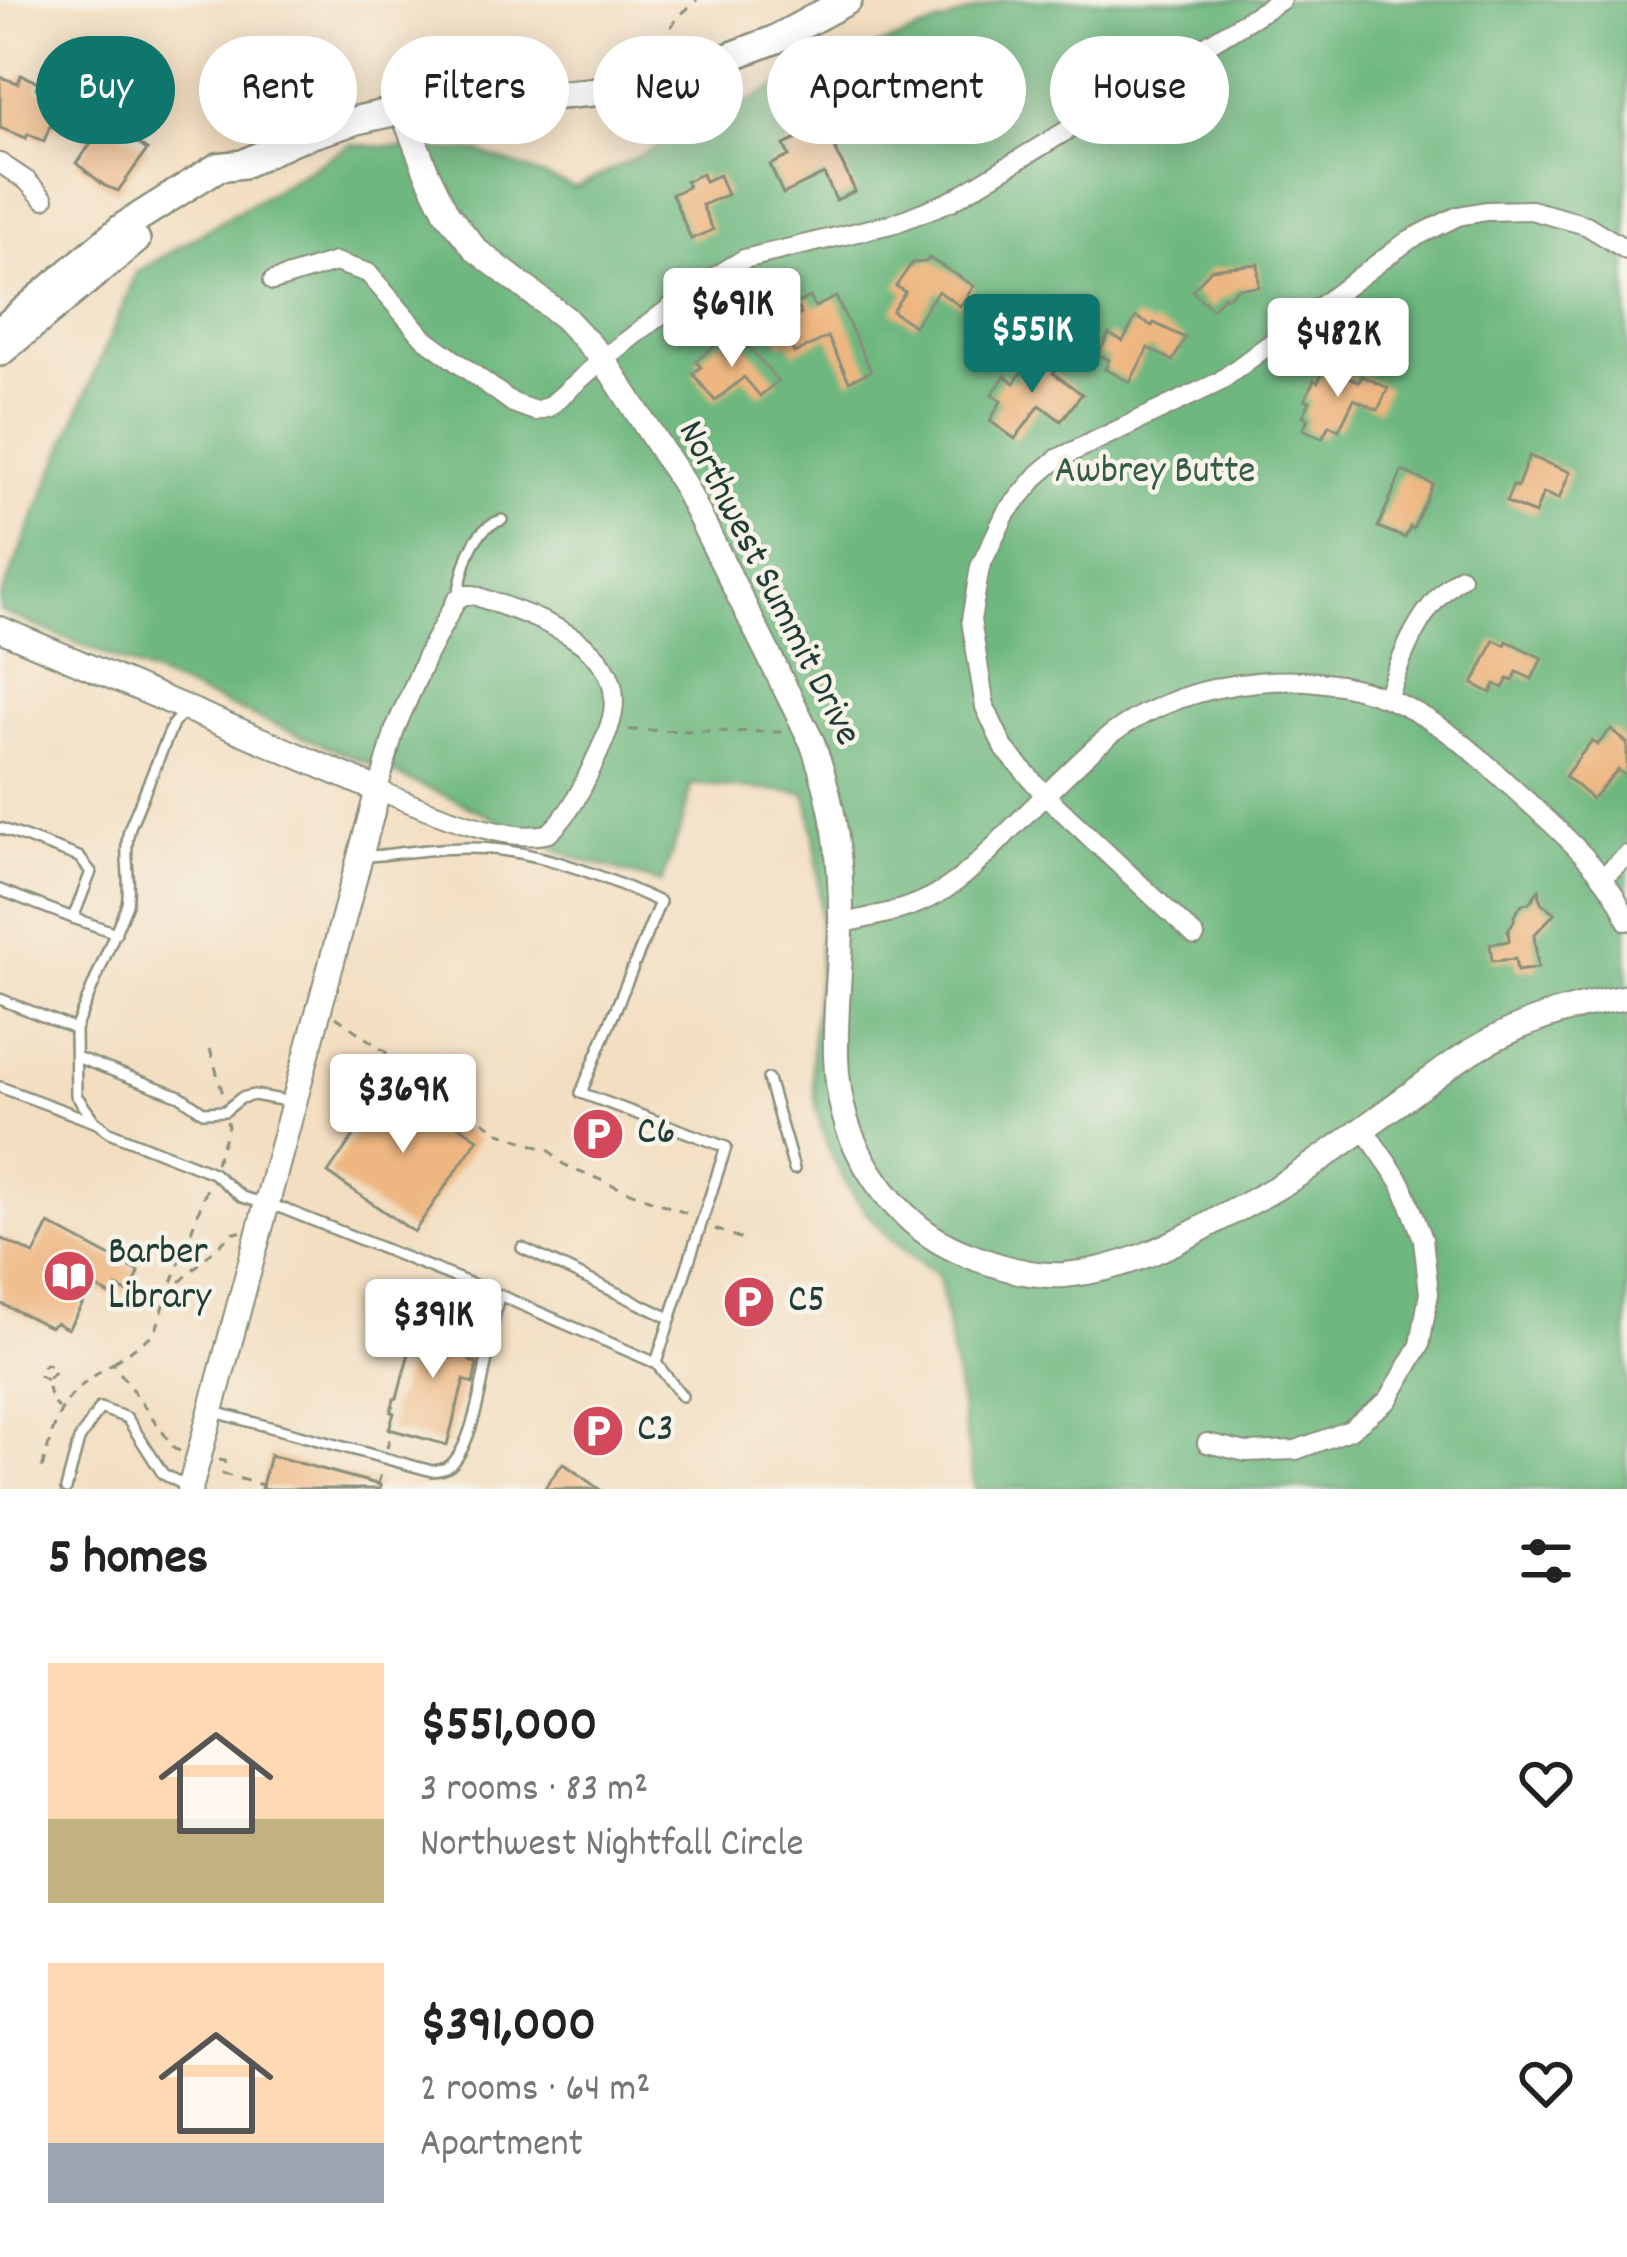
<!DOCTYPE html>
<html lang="en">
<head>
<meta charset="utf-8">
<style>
  :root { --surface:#fff; --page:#f6f6f6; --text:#222; --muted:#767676; --accent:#0f766e }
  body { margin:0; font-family:Dekko,sans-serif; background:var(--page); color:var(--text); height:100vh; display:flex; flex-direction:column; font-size:45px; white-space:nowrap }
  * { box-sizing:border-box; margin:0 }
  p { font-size:39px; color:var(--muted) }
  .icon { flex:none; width:66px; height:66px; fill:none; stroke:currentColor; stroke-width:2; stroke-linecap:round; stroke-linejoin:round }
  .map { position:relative; height:1489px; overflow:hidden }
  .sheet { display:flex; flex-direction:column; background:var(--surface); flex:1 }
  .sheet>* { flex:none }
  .banner { position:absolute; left:36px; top:36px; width:1557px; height:108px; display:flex; gap:24px }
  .price { position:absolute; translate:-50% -102px; padding:0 27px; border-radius:12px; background:#fff; color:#222; font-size:39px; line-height:78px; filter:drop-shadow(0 3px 6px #0008) }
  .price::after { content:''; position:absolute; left:50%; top:72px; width:36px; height:27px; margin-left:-18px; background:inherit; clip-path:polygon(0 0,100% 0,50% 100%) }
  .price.active { background:var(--accent); color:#fff }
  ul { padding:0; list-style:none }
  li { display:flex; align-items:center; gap:36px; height:300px; padding:0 48px }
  li span { display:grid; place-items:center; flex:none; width:336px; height:240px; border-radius:0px; color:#555 }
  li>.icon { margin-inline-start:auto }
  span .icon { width:144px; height:144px; fill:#fffc; stroke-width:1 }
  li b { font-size:51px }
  h2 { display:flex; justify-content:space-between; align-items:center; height:144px; padding:0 48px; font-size:51px }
  .tag { padding:0 42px; border-radius:54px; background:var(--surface); box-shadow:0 6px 30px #0003; font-size:42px; line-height:108px }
  .tag.active { background:var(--accent); color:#fff }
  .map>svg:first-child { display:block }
  .forest { fill:#6eb880; stroke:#467a5a; stroke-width:3 }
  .building { fill:#eeb782 }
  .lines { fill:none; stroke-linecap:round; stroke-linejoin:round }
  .service-casing { stroke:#898e7a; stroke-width:14 }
  .minor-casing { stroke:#898e7a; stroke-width:22 }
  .tertiary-casing { stroke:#898e7a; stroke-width:28 }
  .secondary-casing { stroke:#898e7a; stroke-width:32 }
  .path { stroke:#898e7a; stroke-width:3; stroke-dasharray:9 9; stroke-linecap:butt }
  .service { stroke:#fff; stroke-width:9 }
  .minor { stroke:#fff; stroke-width:18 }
  .tertiary { stroke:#fff; stroke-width:24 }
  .secondary { stroke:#fff; stroke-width:27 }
  .labels { text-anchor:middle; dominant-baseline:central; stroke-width:9; stroke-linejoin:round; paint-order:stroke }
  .park-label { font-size:39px; fill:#345c48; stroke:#f7f3e8 }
  .street-label { font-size:39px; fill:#1f3d34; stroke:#f7f3e8 }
  .poi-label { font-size:39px; fill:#1f3d34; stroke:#f7f3e8; text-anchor:start }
</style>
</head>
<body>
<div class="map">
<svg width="1627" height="1489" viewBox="0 0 1627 1489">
  <rect width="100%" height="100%" fill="#f7f3e8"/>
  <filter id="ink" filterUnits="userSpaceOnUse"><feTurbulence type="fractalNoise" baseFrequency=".00833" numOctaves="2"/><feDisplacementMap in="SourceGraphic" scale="24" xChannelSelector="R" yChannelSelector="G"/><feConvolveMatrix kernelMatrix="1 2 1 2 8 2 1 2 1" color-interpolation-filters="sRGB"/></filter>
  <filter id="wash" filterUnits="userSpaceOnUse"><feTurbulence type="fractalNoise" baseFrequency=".004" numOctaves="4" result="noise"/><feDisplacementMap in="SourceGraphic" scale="48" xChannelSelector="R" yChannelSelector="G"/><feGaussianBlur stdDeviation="2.7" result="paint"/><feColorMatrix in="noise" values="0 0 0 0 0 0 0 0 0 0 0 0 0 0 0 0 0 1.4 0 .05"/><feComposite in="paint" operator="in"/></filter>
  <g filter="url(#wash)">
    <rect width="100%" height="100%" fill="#f3dec1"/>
    <path class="forest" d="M1002,0H1627V1489H975L939,1276C862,1228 814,1154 812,1062C811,1031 818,1000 819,969C822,911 820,850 806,793L691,784L684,817L661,883L573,857L452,798L0,611V600L137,272L350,145L480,152L575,188L797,77Z"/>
    <g id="blocks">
      <g class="building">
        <polygon points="21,75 38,82 36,88 75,104 64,131 50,126 44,141 28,134 26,138 0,128 0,77 18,83"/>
        <polygon points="99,115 147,150 118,191 105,186 76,163 91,144 82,137"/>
        <polygon points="828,133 855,191 836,200 824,174 783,194 770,165 789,156 784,145 806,135 809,142"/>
        <polygon points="702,174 705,181 719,175 727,195 702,205 713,230 691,239 672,194 688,187 686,181"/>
        <polygon points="929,258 974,286 960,306 938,291 914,326 892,311 905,292 896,286 912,263 926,262"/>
        <polygon points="1258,264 1259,287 1237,288 1229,297 1223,297 1212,309 1192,291 1211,269"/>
        <polygon points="810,297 815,307 836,297 871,371 849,381 828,337 794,353 788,341 781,345 773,327 801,314 796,304"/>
        <polygon points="1136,317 1152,326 1154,323 1185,338 1173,361 1148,348 1130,382 1105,369 1109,360 1098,354 1109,334 1123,341"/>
        <polygon points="739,338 747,348 749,347 778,381 760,396 744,377 715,401 693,374 701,367 696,361 722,340 728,347"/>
        <polygon points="1036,352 1057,368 1053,373 1082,394 1061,421 1040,405 1015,439 990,421 1001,401 992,394 1005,376 1014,383"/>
        <polygon points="1325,366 1359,382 1362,376 1388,388 1378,410 1354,399 1339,430 1329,425 1322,438 1303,429 1308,419 1303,416 1310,401 1305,399 1314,380 1318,382"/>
        <polygon points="1529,456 1570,472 1559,499 1543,493 1535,514 1506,502 1513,485 1517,487"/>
        <polygon points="1402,471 1433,484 1413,529 1410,527 1405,538 1378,527"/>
        <polygon points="1494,640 1505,645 1507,641 1542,658 1532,679 1517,672 1513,681 1508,679 1503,688 1495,684 1491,693 1473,684"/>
        <polygon points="1611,729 1627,743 1627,777 1618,770 1592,799 1565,776 1592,740 1597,745"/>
        <polygon points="1539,890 1541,903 1555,913 1534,935 1538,968 1517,971 1515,959 1492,961 1490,944 1509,941 1508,930 1514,921 1514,916 1522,904 1529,903"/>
        <polygon points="392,1080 478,1139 414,1232 328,1173"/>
        <polygon points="49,1224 139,1272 131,1294 116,1287 112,1296 93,1286 68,1329 56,1323 50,1327 0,1303 0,1238 34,1254"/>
        <polygon points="419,1315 438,1320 436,1324 475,1336 470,1361 477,1364 473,1384 464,1380 447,1445 389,1429 394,1413 391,1412 394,1399 397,1398"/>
        <polygon points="270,1455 380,1485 380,1489 261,1489"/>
        <polygon points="563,1463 599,1489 544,1489"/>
      </g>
    </g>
  </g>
  <g filter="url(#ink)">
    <use href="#blocks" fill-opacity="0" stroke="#898e7a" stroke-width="3"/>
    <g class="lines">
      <g class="service-casing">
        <g id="service">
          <path d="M457,599C463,571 470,528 502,520"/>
          <polyline points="0,828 79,857 91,872 73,918 0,890"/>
          <polyline points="73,918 116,933"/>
          <polyline points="0,999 75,1029"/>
          <polyline points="76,1057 180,1096 203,1112 225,1111 241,1098 254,1095 292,1102"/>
          <polyline points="768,1079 794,1169"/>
          <path d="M0,1087L97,1123L109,1132L213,1173L242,1197L284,1209L499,1295L656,1363L726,1147L581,1093L660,902C610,879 556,857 501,850C456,844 406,853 361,857"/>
          <path d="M93,1119L76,1095L75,1029L127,904C132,877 122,853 130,827L173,724L185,710"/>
          <polyline points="522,1248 670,1318"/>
          <polyline points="656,1363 682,1396"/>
          <path d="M211,1411L432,1471C443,1470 450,1468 456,1459C480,1427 489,1336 499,1295"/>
          <polyline points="66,1489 79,1440 100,1408 127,1418 163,1474 186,1486"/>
        </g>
      </g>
      <g class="minor-casing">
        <g id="minor">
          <polyline points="0,163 27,181 44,199"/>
          <polyline points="273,281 335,262 368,273 424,338 513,403 535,411 549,407 603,359 692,291 744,259 895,223 951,201 1281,0"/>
          <path d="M465,595H474C522,614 615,637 614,701C614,720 605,738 598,754C584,783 573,812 549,833C507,846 419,807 378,790L395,729L428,653L457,599Z"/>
          <path d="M1387,698C1403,652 1420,606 1461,577"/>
          <polyline points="1604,876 1627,855"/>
          <path d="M841,924C873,916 908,911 937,894C966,878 989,852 1012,828C1040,800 1068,772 1098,745C1171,681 1301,662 1391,700C1428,716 1459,738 1489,766C1531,807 1609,866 1627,921"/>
          <polyline points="1195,936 1045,795 1004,748 985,707 971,620 980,567 1006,513 1039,474 1057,459 1219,382 1409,240 1458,216 1486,211 1531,210 1586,225 1627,250"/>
          <polyline points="1207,1443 1246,1452 1296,1450 1350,1430 1388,1400 1420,1345 1429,1293 1423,1239 1402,1184 1363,1128"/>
        </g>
      </g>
      <g class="tertiary-casing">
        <g id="tertiary">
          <path d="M402,110L427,173L446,212L476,250L565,318L603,359L684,485L812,742C835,806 842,860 841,928C840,996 825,1071 851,1135C873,1188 914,1235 968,1255C998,1267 1033,1277 1065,1275C1121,1270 1169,1247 1217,1220C1244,1206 1271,1192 1296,1176C1339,1147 1380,1116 1422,1086C1439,1074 1456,1060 1474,1050C1522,1021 1572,1006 1627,997"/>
          <polyline points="0,629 378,790 190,1489"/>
        </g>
      </g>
      <g class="secondary-casing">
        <g id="secondary">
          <polyline points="0,331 123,227 218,167 243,164 293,140 357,120 402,110 592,92 670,76 716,62 774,40 848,0"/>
          <polyline points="0,352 136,240"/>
        </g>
      </g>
      <g class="path">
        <polyline points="649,56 679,16 697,0"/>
        <polyline points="629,730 781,732"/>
        <polyline points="336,1017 500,1133 550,1151 563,1164 627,1191 691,1215"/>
        <polyline points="210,1049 223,1094"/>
        <polyline points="216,1163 228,1127 227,1121"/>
        <polyline points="715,1229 747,1241"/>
        <polyline points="166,1299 209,1183"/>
        <polyline points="114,1362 155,1333 166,1299 181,1281 233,1232 241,1232"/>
        <path d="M47,1380L40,1376V1369L46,1364L52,1366L55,1371L47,1380C48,1390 50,1402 59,1409"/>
        <polyline points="387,1448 392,1429"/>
        <polyline points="219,1460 225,1461 223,1474 262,1485 263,1489"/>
        <path d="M42,1468C59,1409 59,1398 113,1363L175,1449L180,1451"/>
        <polyline points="378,1484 382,1469"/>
      </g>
      <use href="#service" class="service"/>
      <use href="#minor" class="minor"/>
      <use href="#tertiary" class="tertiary"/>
      <use href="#secondary" class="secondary"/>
    </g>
  </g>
  <defs>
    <g id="parking-disc" transform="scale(2.7)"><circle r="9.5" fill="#d1495b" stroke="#f7f3e8"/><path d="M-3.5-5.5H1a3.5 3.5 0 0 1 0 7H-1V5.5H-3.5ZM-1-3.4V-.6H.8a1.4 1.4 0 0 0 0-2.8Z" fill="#fff"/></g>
    <g id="library-disc" transform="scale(2.7)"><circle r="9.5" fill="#d1495b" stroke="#f7f3e8"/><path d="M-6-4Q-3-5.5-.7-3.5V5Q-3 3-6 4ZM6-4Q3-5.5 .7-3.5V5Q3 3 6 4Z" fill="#fff"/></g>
  </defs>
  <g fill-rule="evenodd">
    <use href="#parking-disc" x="598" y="1134"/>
    <use href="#library-disc" x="69" y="1276"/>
    <use href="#parking-disc" x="749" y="1302"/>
    <use href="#parking-disc" x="598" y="1431"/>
  </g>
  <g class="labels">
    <g class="park-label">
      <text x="1155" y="473">Awbrey Butte</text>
    </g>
    <g class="street-label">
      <text transform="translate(767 584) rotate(63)">Northwest Summit Drive</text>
    </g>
    <g class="poi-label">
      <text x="637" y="1134">C6</text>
      <text x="108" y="1254">Barber<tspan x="108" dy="45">Library</tspan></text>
      <text x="788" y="1302">C5</text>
      <text x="637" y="1431">C3</text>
    </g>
  </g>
</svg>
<b class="price" style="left:732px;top:370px">$691K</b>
<b class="price active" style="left:1032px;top:396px">$551K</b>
<b class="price" style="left:1338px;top:400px">$482K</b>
<b class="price" style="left:403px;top:1156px">$369K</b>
<b class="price" style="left:433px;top:1381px">$391K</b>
<div class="banner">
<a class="tag active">Buy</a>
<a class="tag">Rent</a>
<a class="tag">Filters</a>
<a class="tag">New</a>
<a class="tag">Apartment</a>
<a class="tag">House</a>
</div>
</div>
<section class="sheet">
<h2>5 homes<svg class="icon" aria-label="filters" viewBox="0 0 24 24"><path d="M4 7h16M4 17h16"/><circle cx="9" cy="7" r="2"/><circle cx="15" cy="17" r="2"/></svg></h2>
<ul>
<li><span style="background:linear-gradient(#ffd9b3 65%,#c2b280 0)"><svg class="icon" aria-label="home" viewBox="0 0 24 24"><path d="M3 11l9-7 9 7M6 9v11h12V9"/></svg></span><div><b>$551,000</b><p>3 rooms · 83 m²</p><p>Northwest Nightfall Circle</p></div><svg class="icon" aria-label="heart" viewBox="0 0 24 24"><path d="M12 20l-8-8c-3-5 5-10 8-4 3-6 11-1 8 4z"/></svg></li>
<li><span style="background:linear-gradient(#ffd9b3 75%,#9aa5b1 0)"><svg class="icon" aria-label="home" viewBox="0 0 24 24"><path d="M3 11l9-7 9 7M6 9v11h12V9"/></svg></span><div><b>$391,000</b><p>2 rooms · 64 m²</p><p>Apartment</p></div><svg class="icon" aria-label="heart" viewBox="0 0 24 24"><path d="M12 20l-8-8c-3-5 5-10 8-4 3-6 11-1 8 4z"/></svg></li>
</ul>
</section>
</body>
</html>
